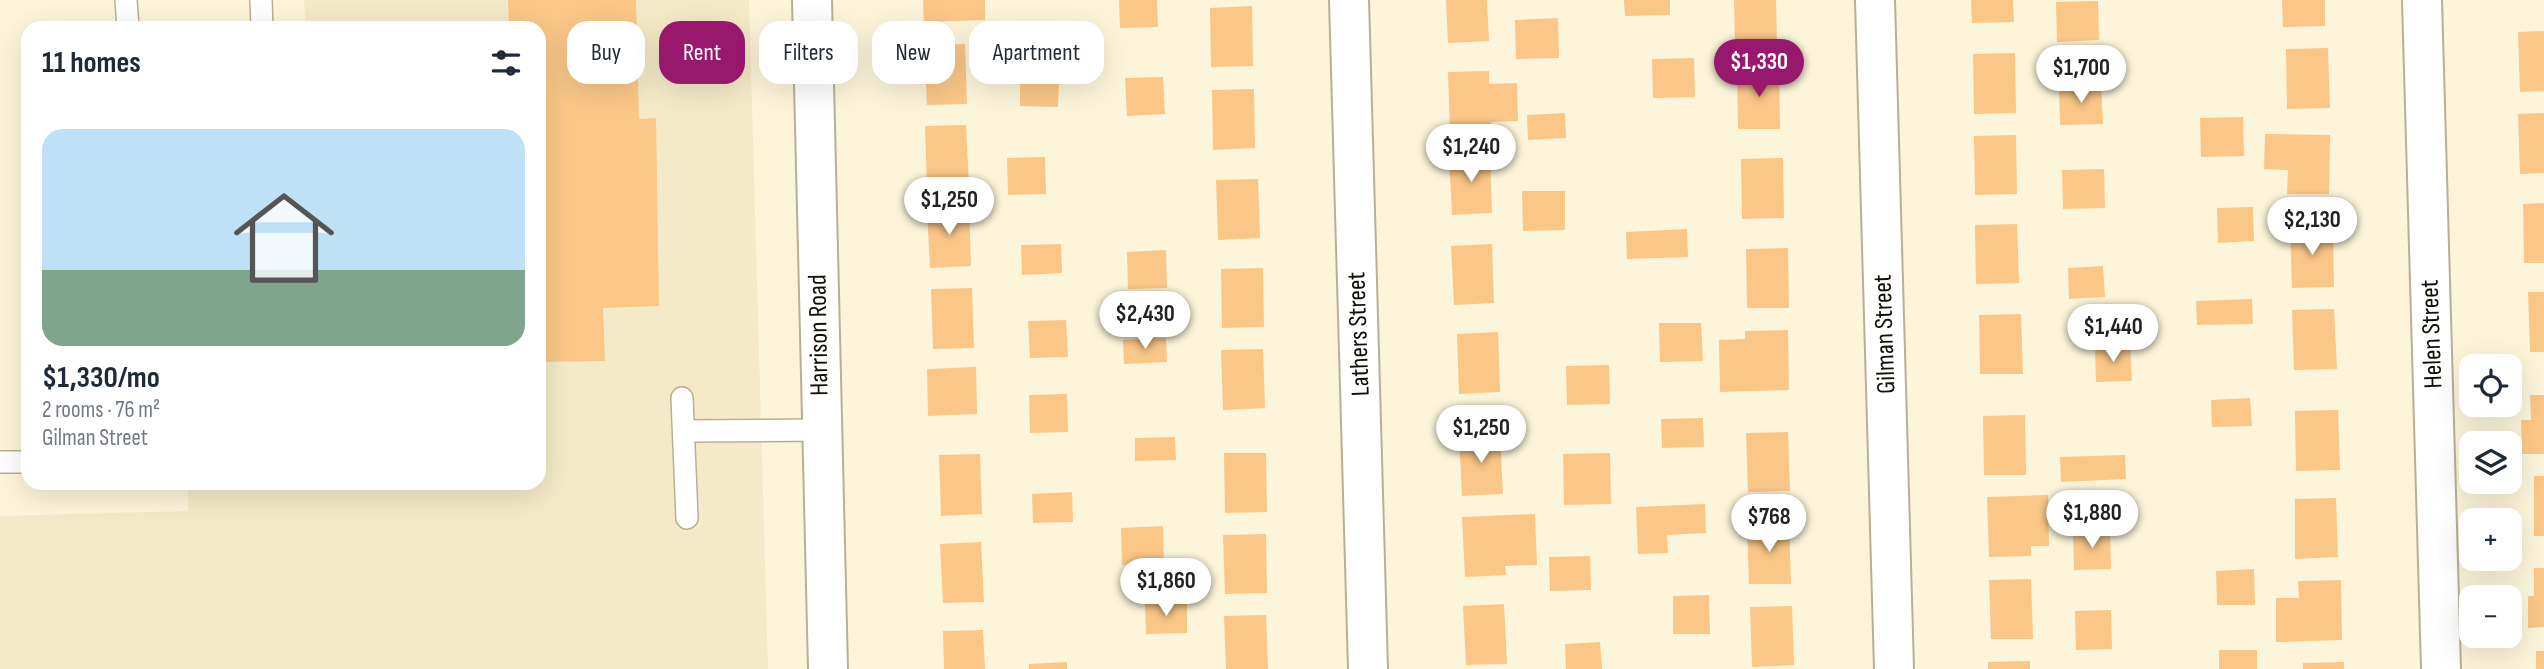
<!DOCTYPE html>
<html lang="en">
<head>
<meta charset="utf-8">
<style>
  :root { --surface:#fff; --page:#f2f2f3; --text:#1f2937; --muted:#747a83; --accent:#98186e }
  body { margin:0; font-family:"Sofia Sans Condensed",sans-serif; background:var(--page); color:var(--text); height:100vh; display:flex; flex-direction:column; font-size:26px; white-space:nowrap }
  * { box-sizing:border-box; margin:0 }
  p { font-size:23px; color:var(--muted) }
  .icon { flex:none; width:38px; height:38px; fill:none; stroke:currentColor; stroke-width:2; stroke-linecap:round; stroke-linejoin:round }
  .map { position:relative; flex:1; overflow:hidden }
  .sheet { position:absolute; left:21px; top:21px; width:525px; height:469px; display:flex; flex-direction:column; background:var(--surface); border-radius:21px; box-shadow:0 7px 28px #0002 }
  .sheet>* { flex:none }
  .banner { position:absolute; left:567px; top:21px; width:665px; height:63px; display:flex; gap:14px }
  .controls { position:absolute; left:2459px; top:354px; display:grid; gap:14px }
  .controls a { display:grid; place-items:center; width:63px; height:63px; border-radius:14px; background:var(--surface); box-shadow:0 7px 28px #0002; font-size:35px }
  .price { position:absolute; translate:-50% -60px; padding:0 16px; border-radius:24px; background:#fff; color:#222; font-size:23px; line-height:46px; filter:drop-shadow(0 2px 4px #0008) }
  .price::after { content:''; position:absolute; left:50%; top:42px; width:21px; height:16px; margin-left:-10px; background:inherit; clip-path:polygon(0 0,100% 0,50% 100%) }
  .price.active { background:var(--accent); color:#fff }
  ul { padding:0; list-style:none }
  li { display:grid; align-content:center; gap:14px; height:371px; padding:0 21px }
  li span { display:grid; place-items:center; height:217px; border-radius:21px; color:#555 }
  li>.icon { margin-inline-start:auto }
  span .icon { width:126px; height:126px; fill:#fffc; stroke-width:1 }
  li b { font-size:30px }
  h2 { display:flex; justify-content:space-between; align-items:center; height:84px; padding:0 21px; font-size:30px }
  .pill { padding:0 24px; border-radius:21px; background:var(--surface); box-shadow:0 7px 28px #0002; font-size:24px; line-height:63px }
  .pill.active { background:var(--accent); color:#fff }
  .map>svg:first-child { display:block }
  .built { fill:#f4eac8 }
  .building { fill:#fac788 }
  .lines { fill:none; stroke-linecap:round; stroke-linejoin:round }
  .service-casing { stroke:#b7b097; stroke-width:24 }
  .minor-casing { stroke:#b7b097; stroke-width:42 }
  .tertiary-casing { stroke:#b7b097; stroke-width:42 }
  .service { stroke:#fff; stroke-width:21 }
  .minor { stroke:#fff; stroke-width:38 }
  .tertiary { stroke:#fff; stroke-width:38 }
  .labels { text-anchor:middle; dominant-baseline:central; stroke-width:7; stroke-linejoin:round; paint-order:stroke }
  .street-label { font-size:26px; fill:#110e06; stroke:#fff }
</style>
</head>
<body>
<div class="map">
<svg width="2544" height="669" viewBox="0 0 2544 669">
  <rect width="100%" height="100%" fill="#fcf5da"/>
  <polygon class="built" points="304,0 749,0 768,669 0,669 0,516 188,511 188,483 539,483 539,28 306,28"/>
  <g class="building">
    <polygon points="508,0 636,0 639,119 656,118 659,306 603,308 605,361 539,362 539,28 509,28"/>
    <polygon points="923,0 985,0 985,20 924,22"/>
    <polygon points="1119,0 1157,0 1158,27 1120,28"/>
    <polygon points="1446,0 1487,0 1489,41 1448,43"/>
    <polygon points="1624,0 1670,0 1670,15 1625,16"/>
    <polygon points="1734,0 1776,0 1777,45 1735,46"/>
    <polygon points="1971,0 2013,0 2014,22 1972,23"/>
    <polygon points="2282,0 2325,0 2325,26 2283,27"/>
    <polygon points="2098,1 2099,40 2057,42 2056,2"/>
    <polygon points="1252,6 1253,66 1211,67 1210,8"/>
    <polygon points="1558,18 1559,58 1516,59 1515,20"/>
    <polygon points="2544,31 2544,91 2520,92 2518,32"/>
    <polygon points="965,44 967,104 927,105 924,46"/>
    <polygon points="2328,48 2330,108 2287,109 2286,49"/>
    <polygon points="2015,53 2016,113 1974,114 1973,54"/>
    <polygon points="1694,58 1695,97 1653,98 1652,59"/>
    <polygon points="1779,69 1780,129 1738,129 1737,70"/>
    <polygon points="1489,71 1489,84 1517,83 1518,121 1491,122 1492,131 1450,132 1448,72"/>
    <polygon points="1163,77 1165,114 1127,116 1125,78"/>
    <polygon points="1020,79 1059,80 1058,107 1020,106"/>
    <polygon points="2059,85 2101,85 2103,124 2060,125"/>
    <polygon points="1254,89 1255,148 1213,150 1212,90"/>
    <polygon points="1565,113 1566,138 1528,140 1527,115"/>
    <polygon points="2544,113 2544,173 2520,174 2518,114"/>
    <polygon points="2243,117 2244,156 2201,157 2200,118"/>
    <polygon points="966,125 969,185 927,187 925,126"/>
    <polygon points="2265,134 2330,135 2329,194 2287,194 2288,170 2264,169"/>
    <polygon points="2016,135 2017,194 1975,195 1974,136"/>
    <polygon points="1490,153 1492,213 1452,215 1449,155"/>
    <polygon points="1045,157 1046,194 1008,195 1007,158"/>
    <polygon points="1783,158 1784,218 1742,219 1741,159"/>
    <polygon points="2104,169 2105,208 2063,209 2062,170"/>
    <polygon points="1258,179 1260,238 1218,240 1216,180"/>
    <polygon points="1522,191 1565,191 1565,230 1523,231"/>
    <polygon points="2544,203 2544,263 2524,263 2523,204"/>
    <polygon points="969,207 971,266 930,268 927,209"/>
    <polygon points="2253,207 2254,241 2218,243 2217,208"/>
    <polygon points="2017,224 2019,283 1976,284 1975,225"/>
    <polygon points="2333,227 2334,287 2292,288 2290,228"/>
    <polygon points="1687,229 1688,257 1627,259 1626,232"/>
    <polygon points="1061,244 1062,273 1022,275 1021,245"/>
    <polygon points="1492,244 1494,303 1454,305 1451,246"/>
    <polygon points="1788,248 1789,308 1747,308 1746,249"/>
    <polygon points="1166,250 1167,288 1128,289 1127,252"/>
    <polygon points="2103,266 2105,297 2069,299 2068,268"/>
    <polygon points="1263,268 1264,327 1222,328 1221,269"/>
    <polygon points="972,288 974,348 933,349 931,289"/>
    <polygon points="2528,292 2544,292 2544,352 2530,352"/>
    <polygon points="2252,299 2253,324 2197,325 2196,301"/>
    <polygon points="2334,309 2337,369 2294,370 2292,310"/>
    <polygon points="2021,314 2023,374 1980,374 1979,315"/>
    <polygon points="1066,320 1068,357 1030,358 1028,321"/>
    <polygon points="1659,323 1701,323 1703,361 1660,362"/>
    <polygon points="1788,330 1789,390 1720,392 1719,340 1745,339 1745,331"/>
    <polygon points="1498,332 1500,392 1459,394 1457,334"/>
    <polygon points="1166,338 1167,362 1124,364 1123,340"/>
    <polygon points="2130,346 2132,381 2096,382 2095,347"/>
    <polygon points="1263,349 1265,408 1223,410 1221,350"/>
    <polygon points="1609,365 1610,404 1567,405 1566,366"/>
    <polygon points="976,367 977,414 928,416 927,369"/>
    <polygon points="1067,394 1068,432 1030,433 1029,395"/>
    <polygon points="2530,395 2544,395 2544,454 2522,454 2521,420 2531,420"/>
    <polygon points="2250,398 2252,426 2212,427 2211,400"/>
    <polygon points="2338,410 2340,470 2296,471 2295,411"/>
    <polygon points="2025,415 2026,475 1984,475 1983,416"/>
    <polygon points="1703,418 1704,447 1662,448 1661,419"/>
    <polygon points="1788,432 1790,491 1748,492 1746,433"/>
    <polygon points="1500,435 1503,494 1462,496 1459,436"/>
    <polygon points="1175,437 1176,460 1135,461 1135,438"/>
    <polygon points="1224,453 1266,453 1267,512 1225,513"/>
    <polygon points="1610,453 1611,504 1564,505 1563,454"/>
    <polygon points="980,454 982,514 941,516 939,455"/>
    <polygon points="2125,455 2126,479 2061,482 2060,457"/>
    <rect x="2534" y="476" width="10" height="60"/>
    <polygon points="1072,492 1073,522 1033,523 1032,494"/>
    <polygon points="2048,495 2049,546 2031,546 2031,556 1989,557 1987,497"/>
    <polygon points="2336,498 2338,557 2295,559 2295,499"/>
    <polygon points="1705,504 1706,533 1667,535 1668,553 1638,554 1636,507"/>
    <polygon points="1535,514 1537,565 1505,566 1506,575 1465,577 1462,517"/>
    <polygon points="1789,524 1791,584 1749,584 1747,525"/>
    <polygon points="1163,526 1164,564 1122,565 1121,528"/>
    <polygon points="2110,530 2111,569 2074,570 2073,531"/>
    <polygon points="1266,534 1267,593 1225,594 1223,535"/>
    <polygon points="981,542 984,602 943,603 940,544"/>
    <polygon points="1590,556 1591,590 1550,591 1549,557"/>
    <polygon points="2534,568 2544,568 2544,627 2528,628 2528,596 2534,596"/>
    <polygon points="2254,569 2255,605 2217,605 2216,571"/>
    <polygon points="2031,579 2033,639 1991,639 1989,580"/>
    <polygon points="2341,580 2342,640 2276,642 2276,598 2299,598 2298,581"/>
    <polygon points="1709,595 1710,634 1673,634 1673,596"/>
    <polygon points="1145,603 1187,603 1187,633 1146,634"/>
    <polygon points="1504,604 1507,664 1466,665 1463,606"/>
    <polygon points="1792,606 1794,665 1752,667 1750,607"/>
    <polygon points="2111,610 2112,649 2076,650 2075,611"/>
    <polygon points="1266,615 1268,669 1226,669 1224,616"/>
    <polygon points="983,630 985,669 944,669 943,631"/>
    <polygon points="1600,642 1602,669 1566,669 1565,644"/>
    <rect x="2219" y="650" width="38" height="19"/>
    <rect x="2536" y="651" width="8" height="18"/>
    <polygon points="2030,661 2030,669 1988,669 1988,662"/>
    <polygon points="1067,662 1067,669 1029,669 1029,664"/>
    <polygon points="2344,662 2344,669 2303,669 2303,663"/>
  </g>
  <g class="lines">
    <g class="service-casing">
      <g id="service">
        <polyline points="126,0 128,28"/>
        <polyline points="261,0 262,28"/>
        <polyline points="682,398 687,518"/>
        <polyline points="685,431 822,430"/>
        <polyline points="0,462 28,462"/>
      </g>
    </g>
    <g class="minor-casing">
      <g id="minor">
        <polyline points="1349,0 1368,669"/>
        <polyline points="1875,0 1894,669"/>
        <polyline points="2422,0 2441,669"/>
      </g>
    </g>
    <g class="tertiary-casing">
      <polyline id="tertiary" points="812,0 828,669"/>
    </g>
    <use href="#service" class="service"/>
    <use href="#minor" class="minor"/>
    <use href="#tertiary" class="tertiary"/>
  </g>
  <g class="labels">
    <g class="street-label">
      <text transform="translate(1359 334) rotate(-92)">Lathers Street</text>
      <text transform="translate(1885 334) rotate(-92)">Gilman Street</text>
      <text transform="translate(2432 334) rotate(-92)">Helen Street</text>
      <text transform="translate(819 335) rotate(-91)">Harrison Road</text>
    </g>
  </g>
</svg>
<div class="controls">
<a><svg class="icon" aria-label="locate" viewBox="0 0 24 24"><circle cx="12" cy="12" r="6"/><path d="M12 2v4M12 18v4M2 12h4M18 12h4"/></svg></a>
<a><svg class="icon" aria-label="layers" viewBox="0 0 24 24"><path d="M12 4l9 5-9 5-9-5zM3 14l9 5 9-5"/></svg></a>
<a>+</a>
<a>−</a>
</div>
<b class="price active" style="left:1759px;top:99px">$1,330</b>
<b class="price" style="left:2081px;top:105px">$1,700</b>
<b class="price" style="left:1471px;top:184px">$1,240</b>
<b class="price" style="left:949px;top:237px">$1,250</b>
<b class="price" style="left:2312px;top:257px">$2,130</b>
<b class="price" style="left:1145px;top:351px">$2,430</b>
<b class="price" style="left:2113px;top:364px">$1,440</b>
<b class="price" style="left:1481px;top:465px">$1,250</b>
<b class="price" style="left:2092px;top:550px">$1,880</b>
<b class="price" style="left:1769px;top:554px">$768</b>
<b class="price" style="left:1166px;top:618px">$1,860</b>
<div class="banner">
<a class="pill">Buy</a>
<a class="pill active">Rent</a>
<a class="pill">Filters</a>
<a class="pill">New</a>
<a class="pill">Apartment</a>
</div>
<section class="sheet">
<h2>11 homes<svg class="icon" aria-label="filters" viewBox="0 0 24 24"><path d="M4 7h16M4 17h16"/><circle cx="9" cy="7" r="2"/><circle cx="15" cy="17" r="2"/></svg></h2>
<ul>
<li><span style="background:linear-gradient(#bfe0f5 65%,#7fa58c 0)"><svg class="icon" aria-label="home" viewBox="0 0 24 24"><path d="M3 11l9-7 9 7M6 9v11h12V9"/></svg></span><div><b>$1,330/mo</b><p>2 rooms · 76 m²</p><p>Gilman Street</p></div></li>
</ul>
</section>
</div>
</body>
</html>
